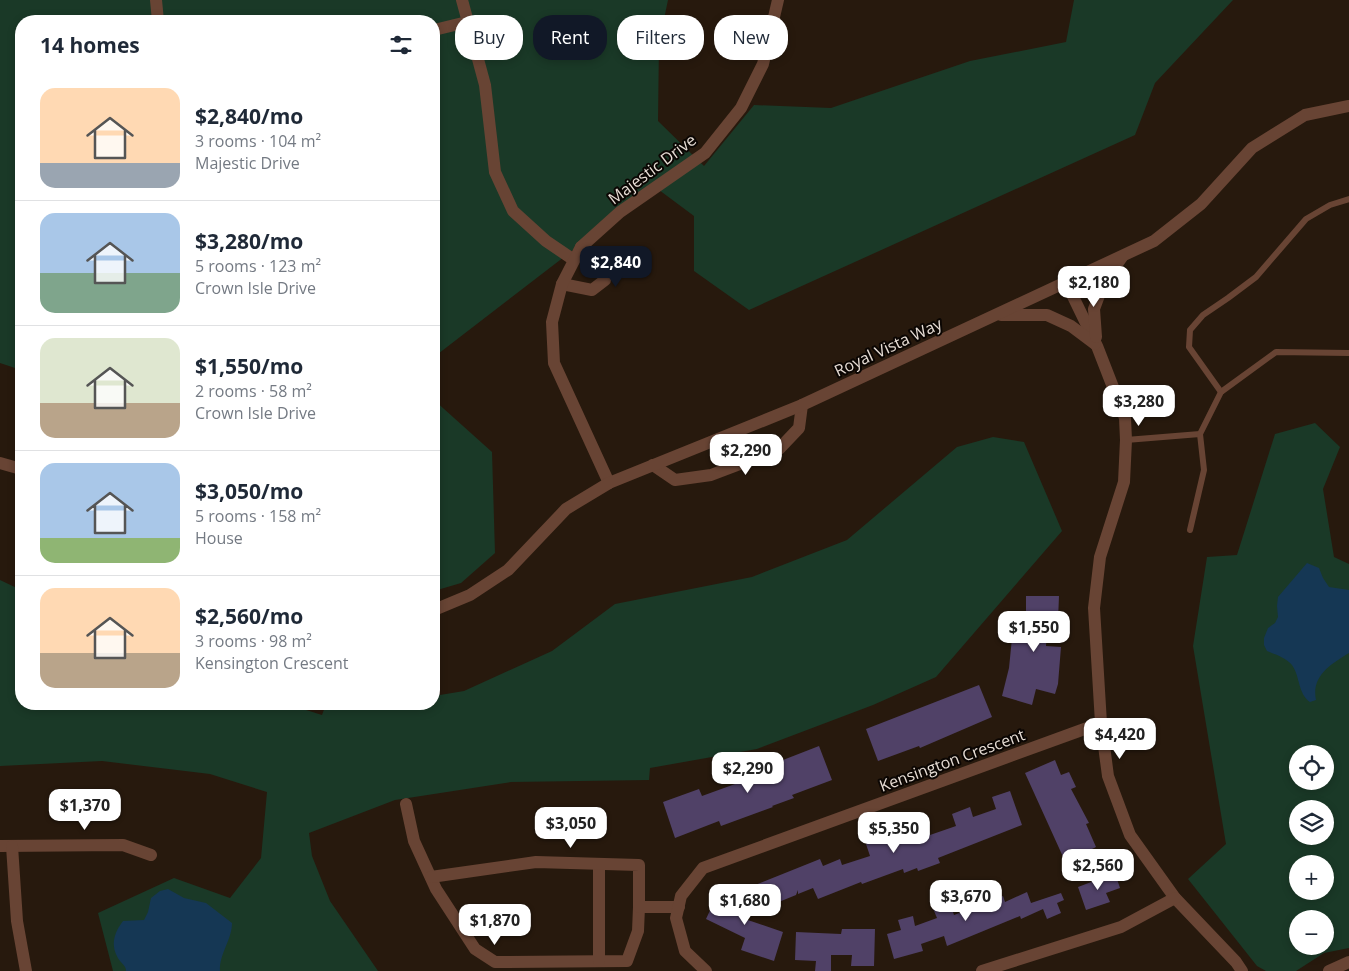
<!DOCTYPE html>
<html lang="en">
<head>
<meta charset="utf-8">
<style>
  :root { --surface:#fff; --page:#f6f6f7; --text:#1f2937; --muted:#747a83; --line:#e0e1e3; --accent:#111827 }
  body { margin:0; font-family:"Open Sans",sans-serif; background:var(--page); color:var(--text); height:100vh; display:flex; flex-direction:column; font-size:19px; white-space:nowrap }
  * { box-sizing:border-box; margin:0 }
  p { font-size:16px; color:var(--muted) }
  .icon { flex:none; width:28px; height:28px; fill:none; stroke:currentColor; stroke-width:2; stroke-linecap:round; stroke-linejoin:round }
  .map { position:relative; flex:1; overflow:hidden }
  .drawer { position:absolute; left:15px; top:15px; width:425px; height:695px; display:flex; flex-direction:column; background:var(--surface); border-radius:20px; box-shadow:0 2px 8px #0003 }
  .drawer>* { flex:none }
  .top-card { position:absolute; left:455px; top:15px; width:475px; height:45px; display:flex; gap:10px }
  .tools { position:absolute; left:1289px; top:745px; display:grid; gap:10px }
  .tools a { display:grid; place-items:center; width:45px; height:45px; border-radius:50%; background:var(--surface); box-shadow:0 2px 8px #0003; font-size:25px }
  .price { position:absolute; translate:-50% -42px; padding:0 11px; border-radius:10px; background:#fff; color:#222; font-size:16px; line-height:32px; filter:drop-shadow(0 1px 2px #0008) }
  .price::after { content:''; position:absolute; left:50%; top:30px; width:15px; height:11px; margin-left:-8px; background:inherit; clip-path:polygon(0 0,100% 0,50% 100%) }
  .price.on { background:var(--accent); color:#fff }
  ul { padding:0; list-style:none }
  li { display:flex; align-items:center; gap:15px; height:125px; padding:0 25px }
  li+li { border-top:1px solid var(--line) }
  li span { display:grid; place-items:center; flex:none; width:140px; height:100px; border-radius:15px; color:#555 }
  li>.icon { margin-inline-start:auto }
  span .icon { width:60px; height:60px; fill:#fffc; stroke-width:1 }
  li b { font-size:21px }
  h2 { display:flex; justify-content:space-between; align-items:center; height:60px; padding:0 25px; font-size:21px }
  .pill { padding:0 18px; border-radius:20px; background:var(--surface); box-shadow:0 2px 8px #0003; font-size:18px; line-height:45px }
  .pill.on { background:var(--accent); color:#fff }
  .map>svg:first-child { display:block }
  .green { fill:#1a3927; fill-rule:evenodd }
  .water { fill:#153754 }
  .building { fill:#504167 }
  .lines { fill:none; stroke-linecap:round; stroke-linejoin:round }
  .service { stroke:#684434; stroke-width:6 }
  .minor { stroke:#684434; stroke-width:12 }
  .labels { text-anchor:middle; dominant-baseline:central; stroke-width:4; stroke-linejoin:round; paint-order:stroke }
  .street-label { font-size:16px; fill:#e7ddd5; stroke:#0b0603 }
</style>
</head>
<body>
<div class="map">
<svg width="1349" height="971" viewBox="0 0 1349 971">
  <rect width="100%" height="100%" fill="#27190d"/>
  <g class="green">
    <polygon points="0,0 668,0 659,43 658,121 704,166 754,105 831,108 970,61 1066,42 1074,0 1233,0 1155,83 1135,135 749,310 694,271 694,216 655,187 434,357 434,21 21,21 21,370 0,363"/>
    <polygon points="434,400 492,452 495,553 461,583 434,591"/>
    <path d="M1315,423L1340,447L1323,489L1334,557L1349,564V948L1324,953L1296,971H1266L1257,966L1188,879L1226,844L1193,646L1207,557L1237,555L1275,434ZM1298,754H1325V781H1298ZM1298,809H1325V836H1298ZM1298,864H1325V891H1298ZM1298,919H1325V946H1298Z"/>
    <polygon points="993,437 1024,442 1062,531 936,677 873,705 757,749 650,768 649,780 511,782 395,800 309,833 312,856 330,901 378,971 113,971 98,913 174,878 230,898 261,858 267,792 210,774 102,761 0,766 0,580 21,590 21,704 287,704 322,715 326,704 434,704 434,696 464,691 552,651 615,604 752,577 847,540 957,447"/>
  </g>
  <g class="water">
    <path d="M1307,563L1319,568L1323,578L1329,587L1349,590V653C1331,664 1311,676 1316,700L1310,702C1298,694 1300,676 1292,665C1285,657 1276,655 1267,651L1264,645V638L1268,628L1275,623L1278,617L1277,606L1278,597Z"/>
    <path d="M168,889L184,898L206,903L232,923C232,940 219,954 220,971H126C126,966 123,965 120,961C110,947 113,934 123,921L144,920L148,912L151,898L160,891Z"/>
  </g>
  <g class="building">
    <polygon points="1026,596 1059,596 1058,621 1048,621 1046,646 1061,647 1058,684 1055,694 1036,689 1032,705 1002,696 1009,668 1013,628 1026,629"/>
    <polygon points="979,685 992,717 920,748 919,746 878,761 866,729"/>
    <polygon points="819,746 832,780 792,795 794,798 772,806 773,807 721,826 719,821 675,838 663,802 699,789 702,796 746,780 745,777 784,764 783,760"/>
    <polygon points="1055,760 1061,775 1069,772 1076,787 1071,789 1089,823 1086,824 1096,847 1090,850 1094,859 1069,870 1025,773"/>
    <polygon points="1010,791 1022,825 938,858 940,863 918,871 917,868 904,873 903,869 862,884 861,882 818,899 813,888 798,894 798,890 796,895 764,908 755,885 820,859 823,866 840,859 842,865 870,856 866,844 890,835 888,831 907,824 910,833 927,827 930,835 956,826 952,814 970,807 973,817 996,809 992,797"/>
    <polygon points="1115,873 1120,888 1106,893 1110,902 1086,910 1078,887"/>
    <polygon points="720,889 747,901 739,917 783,932 774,961 741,950 745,938 706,919"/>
    <polygon points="1027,892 1031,903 1061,893 1064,900 1057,903 1061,913 1047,919 1043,909 1021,919 1020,916 947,946 944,936 921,944 923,951 894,959 887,934 901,930 898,920 913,916 915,926 937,918 932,906 949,900 954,915 1003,896 1005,902"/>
    <polygon points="842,929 875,929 874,966 851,966 852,955 831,955 831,971 815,971 816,961 795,960 796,932 841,934"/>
  </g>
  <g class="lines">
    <g class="service">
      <polyline points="1221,392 1189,347 1190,330 1203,315 1228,298 1256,277 1306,219 1330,205 1349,199"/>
      <polyline points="1126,440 1200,434"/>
      <polyline points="1190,530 1204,470 1200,434 1221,392 1276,352 1349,353"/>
    </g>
    <g class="minor">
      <polyline points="156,0 158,21"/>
      <polyline points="462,0 485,85 495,172 513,211 546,241 574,260"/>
      <polyline points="434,30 467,22"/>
      <polyline points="1066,282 1097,346 1125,418 1126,440 1124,482 1100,557 1094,608 1101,723 1108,776 1130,835 1175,898 1236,962 1242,971"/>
      <polyline points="562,284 592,290 605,280 603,269 581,247"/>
      <polyline points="1001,315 1047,315 1071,326 1095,344"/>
      <polyline points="1096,337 1094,309 1104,282 1122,257"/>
      <polyline points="0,463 21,469"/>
      <polyline points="653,465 675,480 711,475 779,449 799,428 802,405"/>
      <polyline points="609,483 554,363 552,322 562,284 581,247 620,212 705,153 741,108 763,64 778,0"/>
      <polyline points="434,610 470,595 508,570 566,509 609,483 802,405 1154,241 1201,204 1252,148 1305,115 1349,106"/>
      <polyline points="406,804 414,841 436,889 475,949 495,962 627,961 638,931 639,907"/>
      <polyline points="0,846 123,845 151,855"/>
      <polyline points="12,846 17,921 26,971"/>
      <polyline points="599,864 599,961"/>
      <polyline points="431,877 536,862 639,865 639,907 679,907"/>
      <polyline points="706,971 685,951 676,918 681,896 703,868 1101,723"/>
      <polyline points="982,971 1121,927 1175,898"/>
      <polyline points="1329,971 1349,962"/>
    </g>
  </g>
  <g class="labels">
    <g class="street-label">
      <text transform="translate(652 169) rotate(-37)">Majestic Drive</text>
      <text transform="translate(888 347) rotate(-25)">Royal Vista Way</text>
      <text transform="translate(952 760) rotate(-20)">Kensington Crescent</text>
    </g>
  </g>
</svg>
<div class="tools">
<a><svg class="icon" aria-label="locate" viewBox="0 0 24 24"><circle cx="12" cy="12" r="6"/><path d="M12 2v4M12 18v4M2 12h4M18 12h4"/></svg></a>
<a><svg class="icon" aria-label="layers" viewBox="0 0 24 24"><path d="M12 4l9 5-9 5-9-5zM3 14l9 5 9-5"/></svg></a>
<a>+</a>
<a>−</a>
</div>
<b class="price on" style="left:616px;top:288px">$2,840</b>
<b class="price" style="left:1094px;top:308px">$2,180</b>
<b class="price" style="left:1139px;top:427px">$3,280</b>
<b class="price" style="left:746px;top:476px">$2,290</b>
<b class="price" style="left:1034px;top:653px">$1,550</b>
<b class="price" style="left:1120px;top:760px">$4,420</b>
<b class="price" style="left:748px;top:794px">$2,290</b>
<b class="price" style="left:85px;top:831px">$1,370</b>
<b class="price" style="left:571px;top:849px">$3,050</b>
<b class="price" style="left:894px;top:854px">$5,350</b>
<b class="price" style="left:1098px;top:891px">$2,560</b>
<b class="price" style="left:966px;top:922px">$3,670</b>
<b class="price" style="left:745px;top:926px">$1,680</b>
<b class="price" style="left:495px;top:946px">$1,870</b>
<div class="top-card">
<a class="pill">Buy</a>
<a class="pill on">Rent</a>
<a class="pill">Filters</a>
<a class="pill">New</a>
</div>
<section class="drawer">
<h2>14 homes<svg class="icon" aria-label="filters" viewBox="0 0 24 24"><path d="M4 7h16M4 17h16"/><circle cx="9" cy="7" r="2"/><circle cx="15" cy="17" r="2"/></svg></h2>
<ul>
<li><span style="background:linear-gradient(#ffd9b3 75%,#9aa5b1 0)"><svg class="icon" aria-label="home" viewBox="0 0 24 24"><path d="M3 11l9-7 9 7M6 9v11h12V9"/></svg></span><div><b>$2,840/mo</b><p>3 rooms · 104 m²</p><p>Majestic Drive</p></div></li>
<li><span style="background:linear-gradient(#a9c7e8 60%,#7fa58c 0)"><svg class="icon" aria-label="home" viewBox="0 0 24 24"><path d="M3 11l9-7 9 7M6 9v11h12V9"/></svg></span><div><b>$3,280/mo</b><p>5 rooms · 123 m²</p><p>Crown Isle Drive</p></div></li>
<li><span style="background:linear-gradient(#dfe7d0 65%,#b9a48a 0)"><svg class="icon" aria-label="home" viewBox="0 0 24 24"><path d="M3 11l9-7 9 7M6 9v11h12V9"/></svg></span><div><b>$1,550/mo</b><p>2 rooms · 58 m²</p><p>Crown Isle Drive</p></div></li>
<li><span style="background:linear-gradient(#a9c7e8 75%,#8fb573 0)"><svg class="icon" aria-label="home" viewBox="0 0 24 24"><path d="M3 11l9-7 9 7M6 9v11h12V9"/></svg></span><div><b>$3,050/mo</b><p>5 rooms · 158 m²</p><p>House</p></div></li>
<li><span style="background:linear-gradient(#ffd9b3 65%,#b9a48a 0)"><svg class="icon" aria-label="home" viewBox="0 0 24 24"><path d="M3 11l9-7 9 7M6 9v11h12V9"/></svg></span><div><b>$2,560/mo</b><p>3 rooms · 98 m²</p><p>Kensington Crescent</p></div></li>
</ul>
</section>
</div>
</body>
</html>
